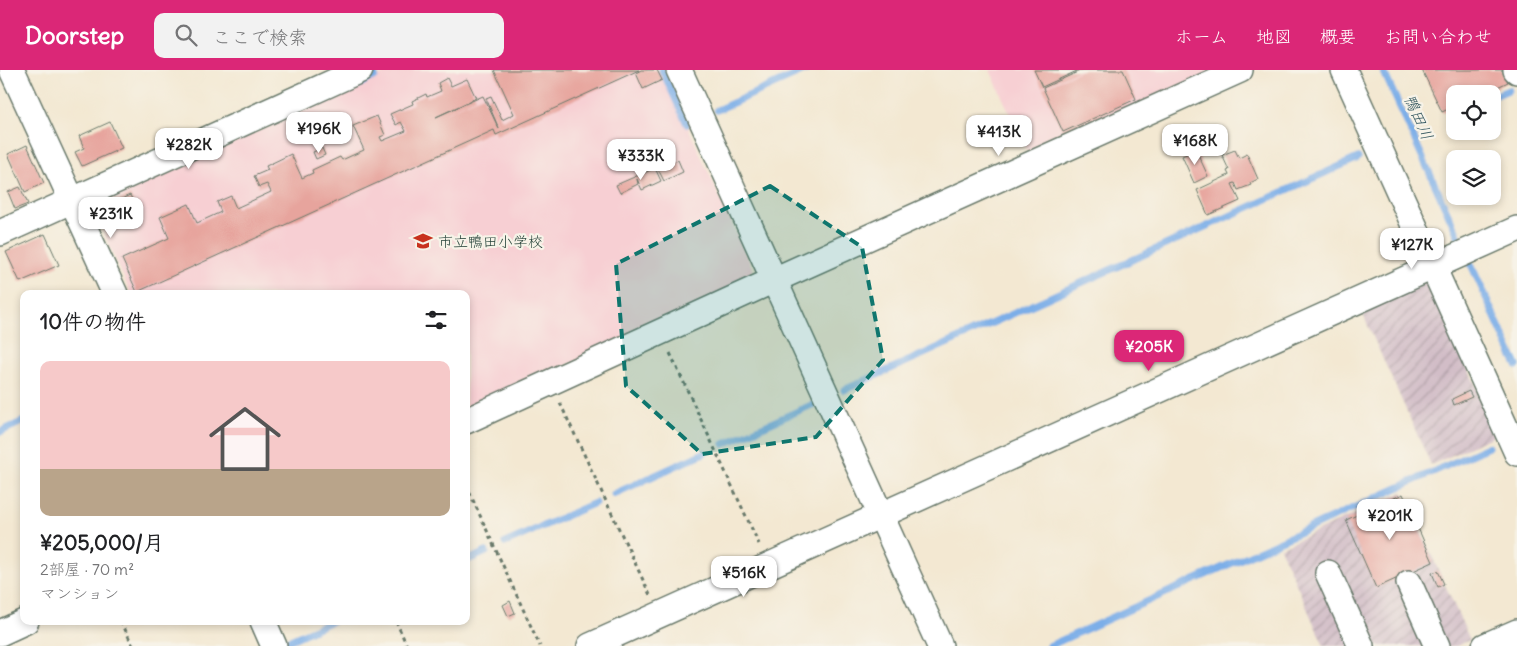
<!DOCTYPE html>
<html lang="ja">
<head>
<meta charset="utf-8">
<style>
  :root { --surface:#fff; --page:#f2f2f2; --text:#202124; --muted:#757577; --accent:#db2777 }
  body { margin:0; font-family:Delius,"Klee One",sans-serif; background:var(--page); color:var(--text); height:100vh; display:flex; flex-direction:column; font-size:19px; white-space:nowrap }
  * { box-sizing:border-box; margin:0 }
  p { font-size:16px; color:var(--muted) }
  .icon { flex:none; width:28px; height:28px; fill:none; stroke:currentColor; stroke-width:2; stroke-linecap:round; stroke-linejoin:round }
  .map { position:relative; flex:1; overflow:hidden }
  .drawer { position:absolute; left:20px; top:220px; width:450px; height:335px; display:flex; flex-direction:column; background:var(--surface); border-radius:10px; box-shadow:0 2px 8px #0003 }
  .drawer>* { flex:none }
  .controls { position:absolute; left:1446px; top:15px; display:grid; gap:10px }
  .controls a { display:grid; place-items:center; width:55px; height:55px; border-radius:10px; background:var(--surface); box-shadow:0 2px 8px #0003; font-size:25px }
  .price { position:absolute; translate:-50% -42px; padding:0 11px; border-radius:10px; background:#fff; color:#222; font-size:16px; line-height:32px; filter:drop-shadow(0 1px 2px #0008) }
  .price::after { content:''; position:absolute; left:50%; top:30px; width:15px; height:11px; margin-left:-8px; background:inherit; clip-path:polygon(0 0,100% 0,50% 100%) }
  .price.current { background:var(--accent); color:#fff }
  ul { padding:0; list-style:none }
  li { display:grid; align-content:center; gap:10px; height:265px; padding:0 20px }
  li span { display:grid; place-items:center; height:155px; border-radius:10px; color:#555 }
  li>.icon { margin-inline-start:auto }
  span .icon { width:90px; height:90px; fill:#fffc; stroke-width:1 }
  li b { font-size:21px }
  h2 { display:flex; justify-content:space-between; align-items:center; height:60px; padding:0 20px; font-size:21px }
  header { display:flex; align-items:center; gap:30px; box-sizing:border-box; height:70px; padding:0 25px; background:var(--accent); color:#fff }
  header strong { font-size:24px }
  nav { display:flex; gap:28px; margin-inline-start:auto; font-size:18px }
  .search { width:350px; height:45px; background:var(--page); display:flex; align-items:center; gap:12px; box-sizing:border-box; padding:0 18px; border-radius:10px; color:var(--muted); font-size:19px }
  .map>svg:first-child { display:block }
  .built { fill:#f7cfd3 }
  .industrial { fill:url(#industrial-furrows) }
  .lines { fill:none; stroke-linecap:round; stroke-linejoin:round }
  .stream { stroke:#7baee8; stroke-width:7 }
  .building { fill:#e7a49d }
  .minor-casing { stroke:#69796b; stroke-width:28 }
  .path { stroke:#69796b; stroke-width:3; stroke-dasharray:4 4; stroke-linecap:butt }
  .minor { stroke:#fff; stroke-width:25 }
  .marked { fill:#0f766e; fill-opacity:0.2; stroke:#0f766e; stroke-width:4; stroke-dasharray:10 6; stroke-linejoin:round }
  .labels { text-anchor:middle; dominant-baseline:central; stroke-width:4.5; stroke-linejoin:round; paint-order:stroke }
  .poi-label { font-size:15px; fill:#1f3d34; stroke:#f7f3e8; text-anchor:start }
  .water-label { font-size:16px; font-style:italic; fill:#365961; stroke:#f7f3e8 }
</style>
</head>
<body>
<header>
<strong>Doorstep</strong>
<div class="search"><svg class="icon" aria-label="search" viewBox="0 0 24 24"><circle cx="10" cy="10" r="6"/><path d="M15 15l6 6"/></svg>ここで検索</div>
<nav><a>ホーム</a><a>地図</a><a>概要</a><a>お問い合わせ</a></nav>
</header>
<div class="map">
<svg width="1517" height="576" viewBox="0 0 1517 576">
  <defs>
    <pattern id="industrial-furrows" width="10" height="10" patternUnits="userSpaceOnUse" patternTransform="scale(1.25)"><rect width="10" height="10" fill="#d2bdc7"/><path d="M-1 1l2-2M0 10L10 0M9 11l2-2" fill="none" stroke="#aa9ba2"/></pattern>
  </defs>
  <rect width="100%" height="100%" fill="#f7f3e8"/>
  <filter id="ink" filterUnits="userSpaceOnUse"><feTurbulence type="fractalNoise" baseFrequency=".02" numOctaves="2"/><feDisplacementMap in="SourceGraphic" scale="10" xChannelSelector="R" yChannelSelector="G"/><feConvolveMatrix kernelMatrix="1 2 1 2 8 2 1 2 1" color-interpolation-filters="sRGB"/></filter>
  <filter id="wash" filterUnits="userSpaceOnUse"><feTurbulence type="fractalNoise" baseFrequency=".0096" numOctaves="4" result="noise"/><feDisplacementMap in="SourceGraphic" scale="20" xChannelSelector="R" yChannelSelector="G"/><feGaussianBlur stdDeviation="1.12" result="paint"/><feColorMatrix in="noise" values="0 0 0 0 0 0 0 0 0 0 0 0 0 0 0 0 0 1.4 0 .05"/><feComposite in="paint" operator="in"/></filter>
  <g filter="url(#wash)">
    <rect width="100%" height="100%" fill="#f3e8d2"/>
    <g class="built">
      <polygon points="393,0 662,0 753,200 748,213 466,341 466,224 131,224 94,141 96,135"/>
      <polygon points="990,0 1218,0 1029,86"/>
    </g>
    <g class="industrial">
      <polygon points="1428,211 1498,364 1431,395 1360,238"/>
      <polygon points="1403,422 1470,570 1456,576 1324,576 1280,478"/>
    </g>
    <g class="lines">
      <g class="stream">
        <polyline points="662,0 687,54"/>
        <polyline points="1383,0 1517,296"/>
        <polyline points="359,14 375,6"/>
        <polyline points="1492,27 1508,20"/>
        <polyline points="717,40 806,0"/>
        <polyline points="1454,45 1455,44"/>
        <polyline points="844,320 1358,88"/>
        <polyline points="0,362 24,351"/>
        <polyline points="724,374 816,333"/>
        <polyline points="614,424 704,383"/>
        <polyline points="505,473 595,433"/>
        <polyline points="466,491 486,482"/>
        <polyline points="284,573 332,551"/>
        <polyline points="1049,576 1488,377"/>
      </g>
    </g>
    <g id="blocks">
      <g class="building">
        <polygon points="494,0 639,0 496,65 494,60 137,222 122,189 169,168 160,147 189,134 197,153 221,142 217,132 231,126 236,138 271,122 267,114 259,117 254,106 268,100 266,96 291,84 302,108 313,103 312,100 340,87 342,90 364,80 353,56 377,46 385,65 380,67 382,71 406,61 401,52 396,55 390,44 413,34 412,31 426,24 427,27 441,21 438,13 447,8 451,16 467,9 476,28 436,47 483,26 499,59 486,28 491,26 502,50 514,44"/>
        <polygon points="641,0 657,0 662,10 643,19 636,3"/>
        <polygon points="1034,0 1079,0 1042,17"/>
        <polygon points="1082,0 1123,0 1136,29 1063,62 1043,18"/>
        <polygon points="1422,0 1502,0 1508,12 1483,24 1455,24 1455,36 1442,42"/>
        <polygon points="110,52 122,78 82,96 75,82 84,78 79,66"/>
        <polygon points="27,75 44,113 25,122 8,84"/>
        <polygon points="322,78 325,85 316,89 313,82"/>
        <polygon points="1196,80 1208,106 1194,113 1182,86"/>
        <polygon points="1235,80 1239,88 1247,84 1258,109 1250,113 1251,115 1238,120 1235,113 1232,114 1240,131 1208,145 1197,120 1229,105 1227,101 1229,100 1222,85"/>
        <polygon points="678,90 683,102 664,111 658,99"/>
        <polygon points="655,98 661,111 642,120 637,109 638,114 620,123 616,115"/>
        <polygon points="20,117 28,134 15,139 8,122"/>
        <polygon points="130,125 138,142 107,156 99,139"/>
        <polygon points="45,164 59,195 20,212 6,182"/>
        <polygon points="1469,321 1472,327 1454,335 1452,329"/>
        <polygon points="1403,424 1433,492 1376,518 1346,450"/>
        <polygon points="1438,501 1444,514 1438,517 1432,503"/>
        <polygon points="510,531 515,543 508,546 503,535"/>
      </g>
    </g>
  </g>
  <g filter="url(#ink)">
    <use href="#blocks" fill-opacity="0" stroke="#69796b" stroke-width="1"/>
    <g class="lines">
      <g class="minor-casing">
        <g id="minor">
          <polyline points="12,0 115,224"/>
          <polyline points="679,0 940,576"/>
          <polyline points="1344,0 1517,383"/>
          <polyline points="1516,0 1517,1"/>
          <polyline points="0,163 360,0"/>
          <polyline points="466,351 774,210 1240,0"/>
          <polyline points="1328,503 1361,576"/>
          <polyline points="1409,513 1437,576"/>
          <polyline points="263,551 274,576"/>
          <polyline points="0,563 26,551"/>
          <polyline points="590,576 1517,159"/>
          <polyline points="1485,576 1517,562"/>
        </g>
      </g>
      <g class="path">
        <polyline points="670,283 759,474"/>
        <polyline points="560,333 650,525"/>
        <polyline points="466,415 540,576"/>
        <polyline points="121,551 133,576"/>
        <polyline points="396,551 407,576"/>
      </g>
      <use href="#minor" class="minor"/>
    </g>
  </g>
  <path class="marked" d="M770,116L862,177L883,290L816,367L702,384L626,316L616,194Z"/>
  <defs>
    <g id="school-bare" transform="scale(1.5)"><path d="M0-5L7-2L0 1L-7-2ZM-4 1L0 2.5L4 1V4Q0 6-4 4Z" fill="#c8321e" stroke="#f7f3e8" stroke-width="2.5" paint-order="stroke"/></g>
  </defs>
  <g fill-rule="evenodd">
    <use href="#school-bare" x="423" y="171"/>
  </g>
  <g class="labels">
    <g class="poi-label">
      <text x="438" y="171">市立鴨田小学校</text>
    </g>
    <g class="water-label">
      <text transform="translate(1419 47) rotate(66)">鴨田川</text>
    </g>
  </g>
</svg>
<div class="controls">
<a><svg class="icon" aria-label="locate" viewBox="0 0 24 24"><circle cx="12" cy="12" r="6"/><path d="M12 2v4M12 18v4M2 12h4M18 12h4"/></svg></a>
<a><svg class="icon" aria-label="layers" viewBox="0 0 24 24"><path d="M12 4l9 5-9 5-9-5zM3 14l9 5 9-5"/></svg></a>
</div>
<b class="price" style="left:319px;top:84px">¥196K</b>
<b class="price" style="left:999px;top:87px">¥413K</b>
<b class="price" style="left:1195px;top:96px">¥168K</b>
<b class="price" style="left:189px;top:100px">¥282K</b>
<b class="price" style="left:641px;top:111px">¥333K</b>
<b class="price" style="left:111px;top:169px">¥231K</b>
<b class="price" style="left:1412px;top:200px">¥127K</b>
<b class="price current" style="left:1149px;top:302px">¥205K</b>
<b class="price" style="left:1390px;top:471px">¥201K</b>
<b class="price" style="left:744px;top:528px">¥516K</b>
<section class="drawer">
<h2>10件の物件<svg class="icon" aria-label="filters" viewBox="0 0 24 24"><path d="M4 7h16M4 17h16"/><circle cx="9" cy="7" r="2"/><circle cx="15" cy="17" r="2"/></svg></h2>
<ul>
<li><span style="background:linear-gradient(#f6c9c9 70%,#b9a48a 0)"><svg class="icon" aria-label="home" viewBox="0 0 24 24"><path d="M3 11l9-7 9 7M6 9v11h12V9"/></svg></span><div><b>¥205,000/月</b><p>2部屋 · 70 m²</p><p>マンション</p></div></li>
</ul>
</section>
</div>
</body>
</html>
